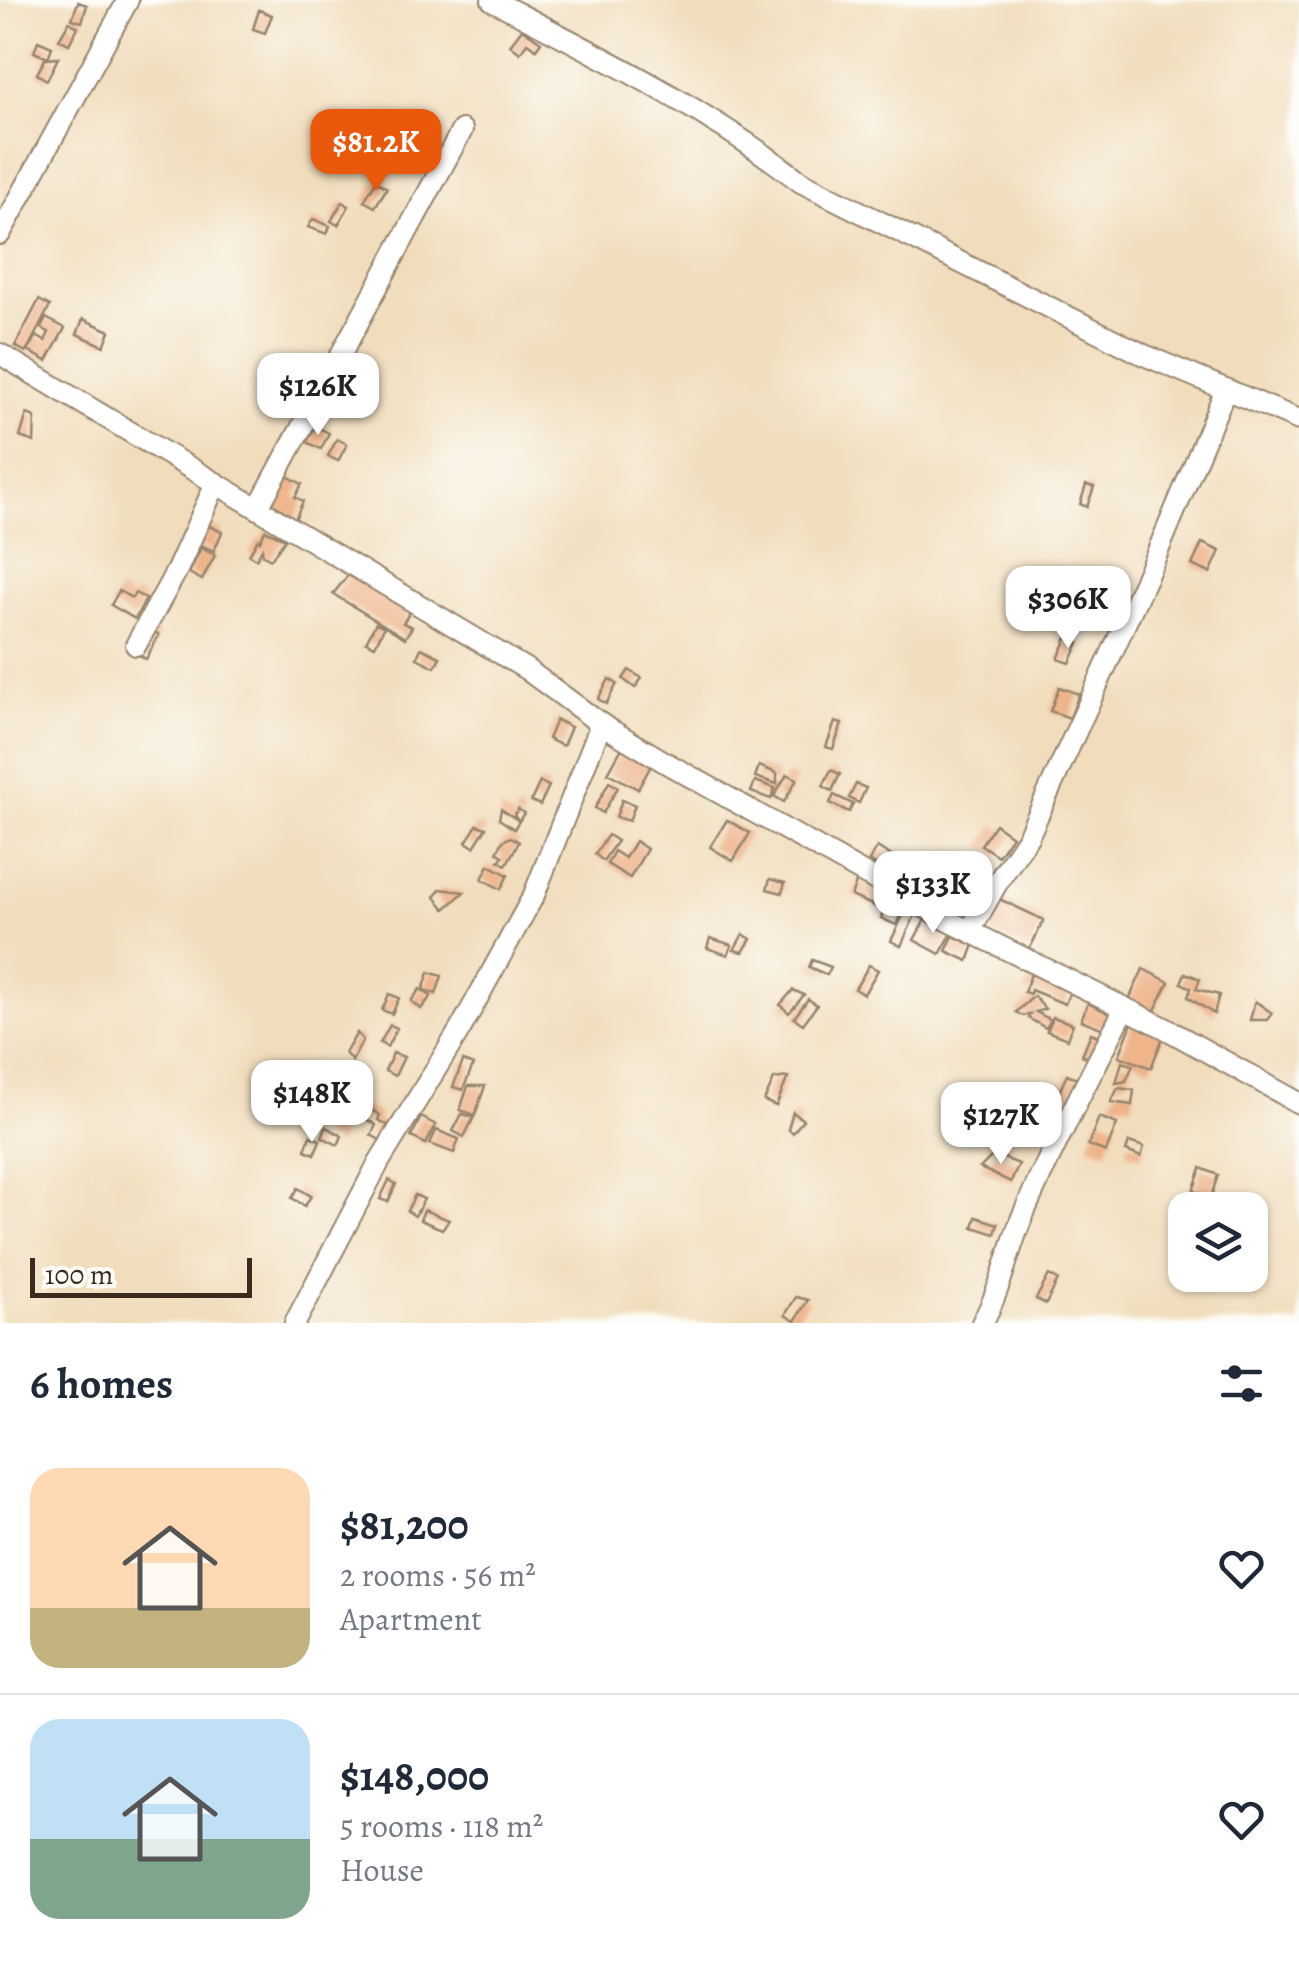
<!DOCTYPE html>
<html lang="en">
<head>
<meta charset="utf-8">
<style>
  :root { --surface:#fff; --page:#f2f2f3; --text:#1f2937; --muted:#747a83; --line:#e0e1e3; --accent:#ea580c }
  body { margin:0; font-family:Alegreya,serif; background:var(--page); color:var(--text); height:100vh; display:flex; flex-direction:column; font-size:38px; white-space:nowrap }
  * { box-sizing:border-box; margin:0 }
  p { font-size:32px; color:var(--muted) }
  .icon { flex:none; width:55px; height:55px; fill:none; stroke:currentColor; stroke-width:2; stroke-linecap:round; stroke-linejoin:round }
  .map { position:relative; height:1323px; overflow:hidden }
  .panel { display:flex; flex-direction:column; background:var(--surface); flex:1 }
  .panel>* { flex:none }
  .controls { position:absolute; left:1168px; top:1192px; display:grid; gap:20px }
  .controls a { display:grid; place-items:center; width:100px; height:100px; border-radius:20px; background:var(--surface); box-shadow:0 2px 8px #0004; font-size:50px }
  .scale { position:absolute; left:30px; bottom:25px; width:222px; box-sizing:border-box; padding-left:10px; border:5px solid #3b2a1e; border-top:0; font-size:28px; line-height:35px; white-space:nowrap; color:#3b2a1e; -webkit-text-stroke:8px #fdfcf7; paint-order:stroke }
  .price { position:absolute; translate:-50% -85px; padding:0 22px; border-radius:20px; background:#fff; color:#222; font-size:32px; line-height:65px; filter:drop-shadow(0 2px 5px #0008) }
  .price::after { content:''; position:absolute; left:50%; top:60px; width:30px; height:22px; margin-left:-15px; background:inherit; clip-path:polygon(0 0,100% 0,50% 100%) }
  .price.selected { background:var(--accent); color:#fff }
  ul { padding:0; list-style:none }
  li { display:flex; align-items:center; gap:30px; height:250px; padding:0 30px }
  li+li { border-top:2px solid var(--line) }
  li span { display:grid; place-items:center; flex:none; width:280px; height:200px; border-radius:30px; color:#555 }
  li>.icon { margin-inline-start:auto }
  span .icon { width:120px; height:120px; fill:#fffc; stroke-width:1 }
  li b { font-size:42px }
  h2 { display:flex; justify-content:space-between; align-items:center; height:120px; padding:0 30px; font-size:42px }
  .map>svg:first-child { display:block }
  .building { fill:#efb48a }
  .lines { fill:none; stroke-linecap:round; stroke-linejoin:round }
  .minor-casing { stroke:#96846d; stroke-width:24 }
  .minor { stroke:#fff; stroke-width:20 }
</style>
</head>
<body>
<div class="map">
<svg width="1299" height="1323" viewBox="0 0 1299 1323">
  <rect width="100%" height="100%" fill="#fdfcf7"/>
  <filter id="ink" filterUnits="userSpaceOnUse"><feTurbulence type="fractalNoise" baseFrequency=".01" numOctaves="2"/><feDisplacementMap in="SourceGraphic" scale="20" xChannelSelector="R" yChannelSelector="G"/><feConvolveMatrix kernelMatrix="1 2 1 2 8 2 1 2 1" color-interpolation-filters="sRGB"/></filter>
  <filter id="wash" filterUnits="userSpaceOnUse"><feTurbulence type="fractalNoise" baseFrequency=".0048" numOctaves="4" result="noise"/><feDisplacementMap in="SourceGraphic" scale="40" xChannelSelector="R" yChannelSelector="G"/><feGaussianBlur stdDeviation="2.25" result="paint"/><feColorMatrix in="noise" values="0 0 0 0 0 0 0 0 0 0 0 0 0 0 0 0 0 1.4 0 .05"/><feComposite in="paint" operator="in"/></filter>
  <g filter="url(#wash)">
    <rect width="100%" height="100%" fill="#f1ddbc"/>
    <g id="blocks">
      <g class="building">
        <polygon points="78,2 87,5 82,22 72,19"/>
        <polygon points="259,10 272,15 265,33 253,29"/>
        <polygon points="69,22 78,27 69,44 59,39"/>
        <polygon points="522,29 541,42 536,49 527,43 520,53 510,45"/>
        <polygon points="38,41 52,47 48,58 34,52"/>
        <polygon points="58,58 47,80 37,74 45,59"/>
        <polygon points="376,181 387,188 375,207 364,201"/>
        <polygon points="342,202 349,206 338,225 331,221"/>
        <polygon points="313,219 330,226 327,234 308,227"/>
        <polygon points="39,300 50,306 26,352 15,346"/>
        <polygon points="46,318 65,328 47,361 28,351 36,336 45,341 49,332 41,328"/>
        <polygon points="83,319 110,331 104,346 77,334"/>
        <polygon points="341,364 355,370 357,365 368,369 366,375 372,374 367,387 337,375"/>
        <polygon points="27,414 35,417 34,442 20,437"/>
        <polygon points="315,426 329,433 321,449 307,442"/>
        <polygon points="337,439 347,444 338,461 328,456"/>
        <polygon points="287,476 302,484 295,497 303,501 295,519 272,503"/>
        <polygon points="1086,485 1094,487 1087,507 1080,504"/>
        <polygon points="209,526 222,532 214,551 200,545"/>
        <polygon points="265,530 285,539 271,559 263,555 262,549 256,559 249,555 258,539 260,541"/>
        <polygon points="1202,543 1220,551 1210,573 1192,565"/>
        <polygon points="201,548 215,555 202,580 189,573"/>
        <polygon points="350,573 411,610 403,623 412,627 405,638 333,594"/>
        <polygon points="1104,587 1117,593 1102,625 1090,619"/>
        <polygon points="119,591 132,598 135,593 146,599 135,619 111,605"/>
        <polygon points="376,623 384,627 375,646 366,642"/>
        <polygon points="149,629 159,635 146,659 137,654"/>
        <polygon points="1067,638 1079,643 1070,663 1058,659"/>
        <polygon points="421,648 440,657 435,667 417,658"/>
        <polygon points="629,670 642,678 635,688 623,679"/>
        <polygon points="609,679 617,684 606,704 598,699"/>
        <polygon points="1059,687 1079,694 1070,718 1050,711"/>
        <polygon points="556,720 571,727 563,746 548,739"/>
        <polygon points="835,722 842,724 833,749 826,747"/>
        <polygon points="623,746 653,762 638,789 608,773"/>
        <polygon points="759,766 777,773 777,784 755,777"/>
        <polygon points="831,770 840,774 832,791 823,786"/>
        <polygon points="787,774 797,779 784,802 774,796"/>
        <polygon points="755,781 775,788 771,799 751,792"/>
        <polygon points="540,782 549,786 540,805 531,801"/>
        <polygon points="609,782 618,787 603,813 595,808"/>
        <polygon points="856,784 866,788 859,803 849,798"/>
        <polygon points="834,795 853,804 849,812 830,803"/>
        <polygon points="622,800 635,805 629,821 616,817"/>
        <polygon points="501,809 519,821 514,815 518,809 524,813 514,829 499,819"/>
        <polygon points="727,820 750,833 733,861 710,847"/>
        <polygon points="995,824 1012,836 998,856 981,845"/>
        <polygon points="477,825 486,828 474,847 466,842"/>
        <polygon points="608,835 617,841 603,861 595,854"/>
        <polygon points="511,837 519,842 506,865 499,861 503,856 497,852 503,841"/>
        <polygon points="635,841 647,849 630,878 607,864 614,851 625,858"/>
        <polygon points="877,847 920,873 912,887 869,861"/>
        <polygon points="489,865 508,875 501,889 482,879"/>
        <polygon points="770,879 785,883 782,893 767,889"/>
        <polygon points="857,880 906,901 896,925 881,918 884,910 851,896"/>
        <polygon points="440,889 464,892 445,909 435,897"/>
        <polygon points="995,897 1044,920 1029,950 980,927"/>
        <polygon points="906,909 916,913 901,946 891,941"/>
        <polygon points="926,918 952,933 940,954 914,940"/>
        <polygon points="743,934 751,939 743,952 734,950"/>
        <polygon points="953,936 974,945 968,961 946,951"/>
        <polygon points="710,938 732,945 728,955 707,948"/>
        <polygon points="812,960 831,967 827,975 809,967"/>
        <polygon points="869,965 878,970 864,994 855,989"/>
        <polygon points="1143,969 1169,982 1152,1016 1127,1004"/>
        <polygon points="429,972 442,976 436,994 423,990"/>
        <polygon points="1185,973 1200,979 1196,989 1219,995 1214,1014 1188,997 1191,988 1181,983"/>
        <polygon points="1031,974 1071,989 1065,1004 1031,990 1030,994 1024,992"/>
        <polygon points="420,989 431,996 421,1009 411,1001"/>
        <polygon points="793,990 804,995 789,1013 780,1005"/>
        <polygon points="389,994 399,998 392,1014 382,1010"/>
        <polygon points="1034,996 1045,1009 1036,1012 1051,1020 1046,1028 1028,1018 1030,1014 1023,1016 1016,1012"/>
        <polygon points="808,999 817,1005 803,1024 794,1018"/>
        <polygon points="1255,1001 1272,1013 1267,1020 1250,1020"/>
        <polygon points="1088,1003 1115,1016 1108,1031 1081,1020"/>
        <polygon points="1053,1017 1073,1024 1067,1039 1047,1031"/>
        <polygon points="1132,1023 1164,1035 1151,1068 1119,1056"/>
        <polygon points="390,1025 397,1028 387,1047 380,1043"/>
        <polygon points="357,1033 363,1040 352,1061 345,1053"/>
        <polygon points="1091,1033 1107,1040 1097,1062 1082,1055"/>
        <polygon points="393,1053 404,1057 395,1076 385,1071"/>
        <polygon points="463,1061 473,1065 463,1090 453,1087"/>
        <polygon points="1122,1062 1133,1065 1126,1081 1116,1083"/>
        <polygon points="1067,1074 1079,1079 1064,1114 1052,1109"/>
        <polygon points="788,1077 776,1106 764,1101 774,1079"/>
        <polygon points="468,1086 485,1086 475,1115 460,1110"/>
        <polygon points="1038,1087 1054,1093 1049,1104 1034,1097"/>
        <polygon points="1118,1088 1134,1090 1132,1105 1111,1102"/>
        <polygon points="362,1104 380,1115 378,1120 388,1125 380,1140 371,1135 376,1125 357,1114"/>
        <polygon points="793,1112 803,1120 793,1133 788,1129"/>
        <polygon points="462,1114 474,1117 464,1137 453,1131"/>
        <polygon points="421,1117 436,1125 426,1144 411,1137"/>
        <polygon points="1099,1117 1117,1124 1106,1152 1088,1145"/>
        <polygon points="326,1127 342,1136 338,1145 322,1137"/>
        <polygon points="436,1130 459,1139 454,1153 430,1144"/>
        <polygon points="310,1136 320,1140 315,1154 305,1150"/>
        <polygon points="1129,1142 1144,1147 1141,1157 1126,1151"/>
        <polygon points="994,1154 1019,1164 1011,1182 980,1168"/>
        <polygon points="1201,1168 1218,1175 1211,1197 1193,1191"/>
        <polygon points="389,1180 396,1184 388,1202 380,1199"/>
        <polygon points="298,1188 311,1196 305,1206 292,1198"/>
        <polygon points="415,1195 424,1199 415,1216 407,1211"/>
        <polygon points="424,1210 449,1220 442,1229 420,1220"/>
        <polygon points="976,1217 998,1224 995,1234 973,1227"/>
        <polygon points="1049,1275 1058,1280 1046,1304 1036,1299"/>
        <polygon points="796,1297 808,1300 795,1321 785,1315"/>
      </g>
    </g>
  </g>
  <g filter="url(#ink)">
    <use href="#blocks" fill-opacity="0" stroke="#96846d" stroke-width="2.5"/>
    <g class="lines">
      <g class="minor-casing">
        <g id="minor">
          <path d="M492,0C600,56 704,107 801,182L1144,355L1299,420"/>
          <polyline points="0,234 128,0"/>
          <polyline points="0,354 526,669 601,724 668,764 949,921 1163,1027 1299,1103"/>
          <polyline points="258,508 462,130"/>
          <polyline points="136,645 177,570 216,483"/>
          <polyline points="970,931 997,883 1028,837 1155,558 1226,389"/>
          <polyline points="295,1323 379,1162 461,1028 534,895 601,724"/>
          <path d="M982,1323C1001,1290 1008,1250 1023,1215C1053,1145 1090,1077 1125,1008"/>
        </g>
      </g>
      <use href="#minor" class="minor"/>
    </g>
  </g>
</svg>
<div class="controls">
<a><svg class="icon" aria-label="layers" viewBox="0 0 24 24"><path d="M12 4l9 5-9 5-9-5zM3 14l9 5 9-5"/></svg></a>
</div>
<div class="scale">100 m</div>
<b class="price selected" style="left:376px;top:194px">$81.2K</b>
<b class="price" style="left:318px;top:438px">$126K</b>
<b class="price" style="left:1068px;top:651px">$306K</b>
<b class="price" style="left:933px;top:936px">$133K</b>
<b class="price" style="left:312px;top:1145px">$148K</b>
<b class="price" style="left:1001px;top:1167px">$127K</b>
</div>
<section class="panel">
<h2>6 homes<svg class="icon" aria-label="filters" viewBox="0 0 24 24"><path d="M4 7h16M4 17h16"/><circle cx="9" cy="7" r="2"/><circle cx="15" cy="17" r="2"/></svg></h2>
<ul>
<li><span style="background:linear-gradient(#ffd9b3 70%,#c2b280 0)"><svg class="icon" aria-label="home" viewBox="0 0 24 24"><path d="M3 11l9-7 9 7M6 9v11h12V9"/></svg></span><div><b>$81,200</b><p>2 rooms · 56 m²</p><p>Apartment</p></div><svg class="icon" aria-label="heart" viewBox="0 0 24 24"><path d="M12 20l-8-8c-3-5 5-10 8-4 3-6 11-1 8 4z"/></svg></li>
<li><span style="background:linear-gradient(#bfe0f5 60%,#7fa58c 0)"><svg class="icon" aria-label="home" viewBox="0 0 24 24"><path d="M3 11l9-7 9 7M6 9v11h12V9"/></svg></span><div><b>$148,000</b><p>5 rooms · 118 m²</p><p>House</p></div><svg class="icon" aria-label="heart" viewBox="0 0 24 24"><path d="M12 20l-8-8c-3-5 5-10 8-4 3-6 11-1 8 4z"/></svg></li>
</ul>
</section>
</body>
</html>
